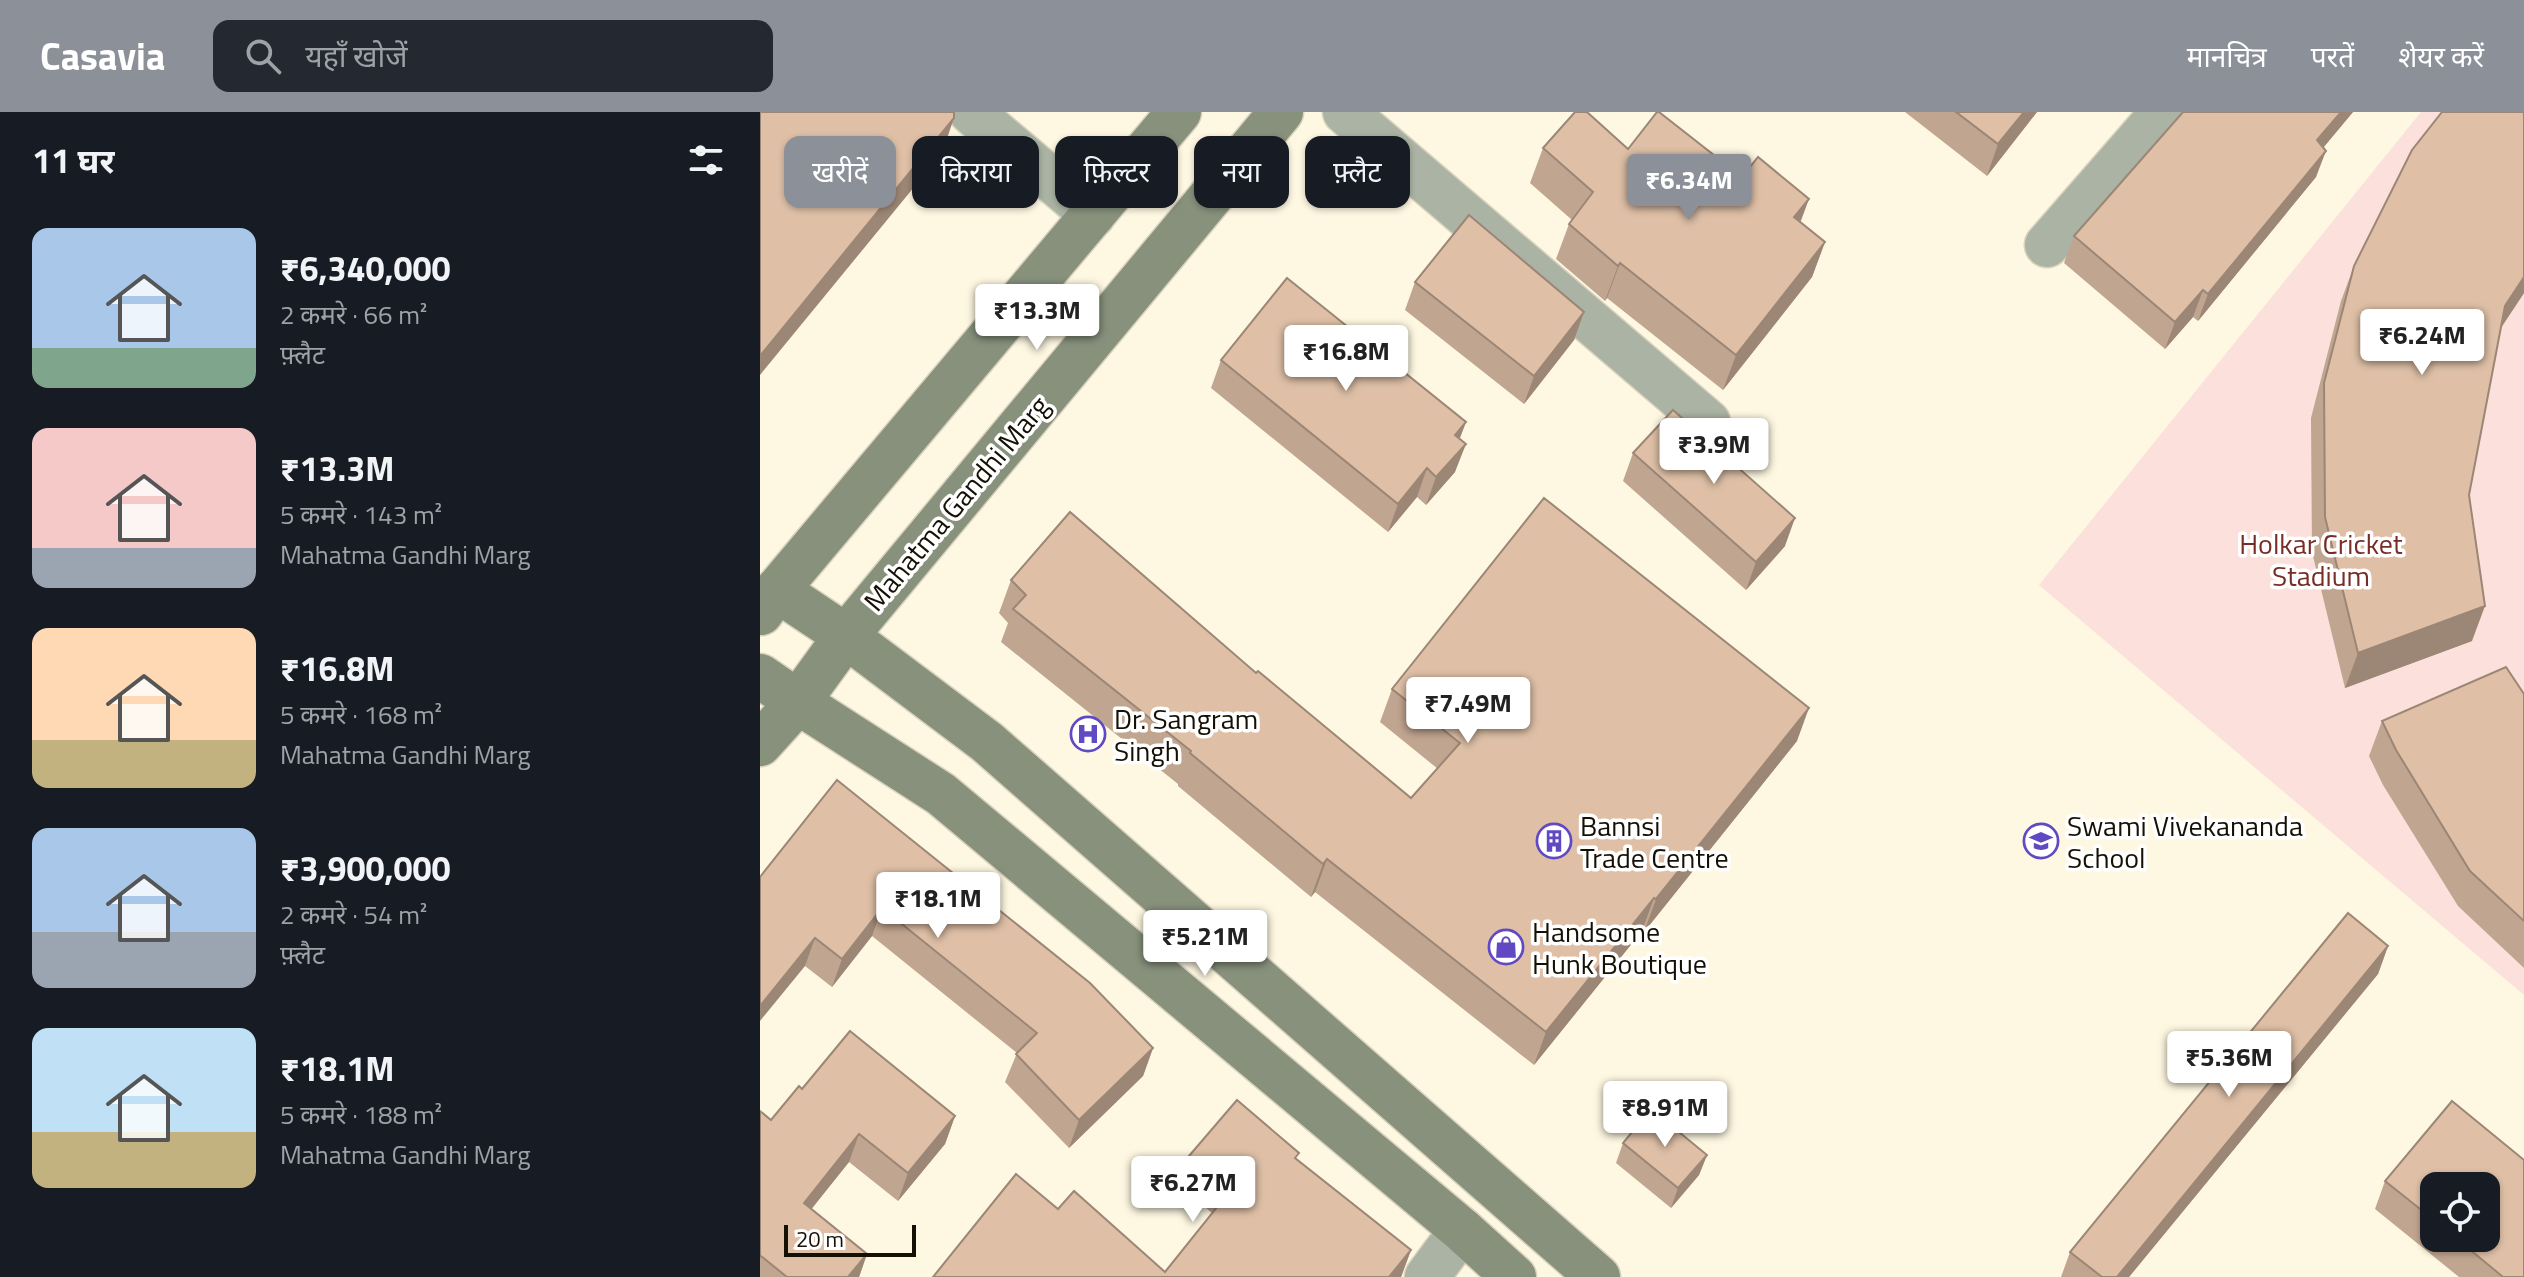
<!DOCTYPE html>
<html lang="hi">
<head>
<meta charset="utf-8">
<style>
  :root { --surface:#171b24; --page:#242831; --text:#f1f3f6; --muted:#9ea1a6; --accent:#8c9099 }
  body { margin:0; font-family:"Titillium Web","Noto Sans Devanagari",sans-serif; background:var(--page); color:var(--text); height:100vh; display:flex; flex-direction:column; font-size:30px; white-space:nowrap }
  * { box-sizing:border-box; margin:0 }
  p { font-size:26px; color:var(--muted) }
  .icon { flex:none; width:44px; height:44px; fill:none; stroke:currentColor; stroke-width:2; stroke-linecap:round; stroke-linejoin:round }
  .map { position:relative; flex:1; overflow:hidden }
  .details { display:flex; flex-direction:column; background:var(--surface); width:760px }
  .details>* { flex:none }
  .hud { position:absolute; left:24px; top:24px; width:760px; height:72px; display:flex; gap:16px }
  .fabs { position:absolute; left:1660px; top:1060px; display:grid; gap:16px }
  .fabs a { display:grid; place-items:center; width:80px; height:80px; border-radius:16px; background:var(--surface); box-shadow:0 2px 6px #0004; font-size:40px }
  .scale { position:absolute; left:24px; bottom:20px; width:132px; box-sizing:border-box; padding-left:8px; border:4px solid #141004; border-top:0; font-size:22px; line-height:28px; white-space:nowrap; color:#141004; -webkit-text-stroke:6px #fff; paint-order:stroke }
  .price { position:absolute; translate:-50% -68px; padding:0 18px; border-radius:8px; background:#fff; color:#222; font-size:26px; line-height:52px; filter:drop-shadow(0 2px 4px #0008) }
  .price::after { content:''; position:absolute; left:50%; top:48px; width:24px; height:18px; margin-left:-12px; background:inherit; clip-path:polygon(0 0,100% 0,50% 100%) }
  .price.current { background:var(--accent); color:#fff }
  ul { padding:0; list-style:none }
  li { display:flex; align-items:center; gap:24px; height:200px; padding:0 32px }
  li span { display:grid; place-items:center; flex:none; width:224px; height:160px; border-radius:16px; color:#555 }
  li>.icon { margin-inline-start:auto }
  span .icon { width:96px; height:96px; fill:#fffc; stroke-width:1 }
  li b { font-size:34px }
  h2 { display:flex; justify-content:space-between; align-items:center; height:96px; padding:0 32px; font-size:34px }
  .tag { padding:0 28px; border-radius:16px; background:var(--surface); box-shadow:0 2px 6px #0004; font-size:28px; line-height:72px }
  .tag.current { background:var(--accent); color:#fff }
  header { display:flex; align-items:center; gap:48px; box-sizing:border-box; height:112px; padding:0 40px; background:var(--accent); color:#fff }
  header strong { font-size:38px }
  nav { display:flex; gap:44px; margin-inline-start:auto; font-size:28px }
  .search { width:560px; height:72px; background:var(--page); display:flex; align-items:center; gap:20px; box-sizing:border-box; padding:0 28px; border-radius:16px; color:var(--muted); font-size:30px }
  main { display:flex; flex:1; min-height:0 }
  .map>svg:first-child { display:block }
  .green { fill:#fbe0dc }
  .lines { fill:none; stroke-linecap:round; stroke-linejoin:round }
  .minor-casing { stroke:#d9d3be; stroke-width:47 }
  .secondary-casing { stroke:#d9d3be; stroke-width:47 }
  .minor { stroke:#abb3a4; stroke-width:44 }
  .secondary { stroke:#87917c; stroke-width:44 }
  .wall { fill:#c0a590; fill-rule:evenodd }
  .shaded-wall { fill:#9c8675 }
  .building { fill:#dfc0a7; stroke:#9c8675; stroke-width:2 }
  .labels { text-anchor:middle; dominant-baseline:central; stroke-width:7; stroke-linejoin:round; paint-order:stroke }
  .street-label { font-size:28px; fill:#141004; stroke:#fff }
  .park-label { font-size:28px; fill:#772c26; stroke:#fff }
  .poi-label { font-size:28px; fill:#141004; stroke:#fff; text-anchor:start }
</style>
</head>
<body>
<header>
<strong>Casavia</strong>
<div class="search"><svg class="icon" aria-label="search" viewBox="0 0 24 24"><circle cx="10" cy="10" r="6"/><path d="M15 15l6 6"/></svg>यहाँ खोजें</div>
<nav><a>मानचित्र</a><a>परतें</a><a>शेयर करें</a></nav>
</header>
<main>
<section class="details">
<h2>11 घर<svg class="icon" aria-label="filters" viewBox="0 0 24 24"><path d="M4 7h16M4 17h16"/><circle cx="9" cy="7" r="2"/><circle cx="15" cy="17" r="2"/></svg></h2>
<ul>
<li><span style="background:linear-gradient(#a9c7e8 75%,#7fa58c 0)"><svg class="icon" aria-label="home" viewBox="0 0 24 24"><path d="M3 11l9-7 9 7M6 9v11h12V9"/></svg></span><div><b>₹6,340,000</b><p>2 कमरे · 66 m²</p><p>फ़्लैट</p></div></li>
<li><span style="background:linear-gradient(#f6c9c9 75%,#9aa5b1 0)"><svg class="icon" aria-label="home" viewBox="0 0 24 24"><path d="M3 11l9-7 9 7M6 9v11h12V9"/></svg></span><div><b>₹13.3M</b><p>5 कमरे · 143 m²</p><p>Mahatma Gandhi Marg</p></div></li>
<li><span style="background:linear-gradient(#ffd9b3 70%,#c2b280 0)"><svg class="icon" aria-label="home" viewBox="0 0 24 24"><path d="M3 11l9-7 9 7M6 9v11h12V9"/></svg></span><div><b>₹16.8M</b><p>5 कमरे · 168 m²</p><p>Mahatma Gandhi Marg</p></div></li>
<li><span style="background:linear-gradient(#a9c7e8 65%,#9aa5b1 0)"><svg class="icon" aria-label="home" viewBox="0 0 24 24"><path d="M3 11l9-7 9 7M6 9v11h12V9"/></svg></span><div><b>₹3,900,000</b><p>2 कमरे · 54 m²</p><p>फ़्लैट</p></div></li>
<li><span style="background:linear-gradient(#bfe0f5 65%,#c2b280 0)"><svg class="icon" aria-label="home" viewBox="0 0 24 24"><path d="M3 11l9-7 9 7M6 9v11h12V9"/></svg></span><div><b>₹18.1M</b><p>5 कमरे · 188 m²</p><p>Mahatma Gandhi Marg</p></div></li>
</ul>
</section>
<div class="map">
<svg width="1764" height="1165" viewBox="0 0 1764 1165">
  <rect width="100%" height="100%" fill="#fef8e2"/>
  <polygon class="green" points="1661,0 1764,0 1764,883 1279,473"/>
  <g class="lines">
    <g class="minor-casing">
      <g id="minor">
        <polyline points="211,0 333,103"/>
        <polyline points="585,0 948,310"/>
        <polyline points="1287,133 1403,0"/>
        <polyline points="667,1165 702,1118"/>
      </g>
    </g>
    <g class="secondary-casing">
      <g id="secondary">
        <polyline points="521,0 86,524 227,630 838,1165"/>
        <polyline points="17,478 419,0"/>
        <polyline points="0,564 38,590 86,524 17,478 1,501"/>
        <polyline points="0,632 38,590 181,682 702,1118 754,1165"/>
      </g>
    </g>
    <use href="#minor" class="minor"/>
    <use href="#secondary" class="secondary"/>
  </g>
  <g class="wall">
    <polygon points="1145,0 1277,0 1227,64"/>
    <polygon points="1423,0 1593,0 1563,36 1556,65 1438,209 1433,205 1405,237 1304,151 1314,124"/>
    <polygon points="1764,0 1764,181 1741,216 1709,383 1712,529 1585,576 1552,440 1551,306 1581,189 1594,154"/>
    <polygon points="783,36 868,37 1040,111 1065,130 1052,165 963,278 847,186 845,189 796,147 809,112 812,108 770,71"/>
    <polygon points="655,170 824,200 814,228 764,292 645,198"/>
    <polygon points="461,248 706,310 700,326 695,360 666,393 657,385 628,420 451,276"/>
    <polygon points="873,341 1025,434 986,478 863,369"/>
    <polygon points="251,468 496,561 651,686 678,657 620,610 632,577 1037,629 884,820 882,819 774,953 555,780 551,785 418,674 418,672 241,530 248,511 239,501"/>
    <polygon points="1764,582 1764,856 1698,794 1623,673 1609,644 1622,609"/>
    <polygon points="77,668 393,936 383,964 309,1036 245,970 257,941 112,824 72,875 45,854"/>
    <polygon points="1628,834 1618,862 1369,1165 1301,1165 1310,1140"/>
    <polygon points="42,977 195,1004 185,1032 138,1089 89,1050 51,1097 107,1142 99,1165 0,1165 0,999 11,1008"/>
    <path d="M1692,989L1764,1048V1165H1699L1615,1097L1625,1069ZM1674,1074H1726V1126H1674Z"/>
    <polygon points="863,1031 947,1043 939,1063 911,1096 856,1051"/>
    <polygon points="429,1044 537,1047 651,1138 641,1165 173,1165 298,1097 405,1160 452,1101 419,1073"/>
  </g>
  <g class="shaded-wall">
    <polygon points="1264,0 1277,0 1227,64 1238,32"/>
    <polygon points="1581,0 1593,0 1547,55 1557,28"/>
    <polygon points="194,6 182,41 0,263 0,244"/>
    <polygon points="1566,39 1556,65 1438,209 1448,182"/>
    <polygon points="1049,87 1036,122 1034,105"/>
    <polygon points="1065,130 1052,165 963,278 976,243"/>
    <polygon points="860,151 847,186 845,189 858,154"/>
    <polygon points="1764,165 1764,181 1732,229 1745,194"/>
    <polygon points="1443,178 1433,205 1405,237 1415,210"/>
    <polygon points="824,200 814,228 764,292 774,264"/>
    <polygon points="706,310 695,338 695,323"/>
    <polygon points="706,332 695,360 666,393 676,365"/>
    <polygon points="667,356 657,385 628,420 638,392"/>
    <polygon points="1035,406 1025,434 986,478 996,450"/>
    <polygon points="1725,494 1712,529 1585,576 1598,541"/>
    <polygon points="1049,596 1037,629 884,820 896,787"/>
    <polygon points="567,747 555,780 551,785 563,752"/>
    <polygon points="894,786 882,819 774,953 786,920"/>
    <polygon points="122,796 112,824 72,875 82,847"/>
    <polygon points="55,826 45,854 0,909 0,894"/>
    <polygon points="1628,834 1618,862 1369,1165 1357,1165"/>
    <polygon points="393,936 383,964 309,1036 319,1008"/>
    <polygon points="195,1004 185,1032 138,1089 148,1061"/>
    <polygon points="99,1022 89,1050 34,1119 44,1091"/>
    <polygon points="947,1043 939,1063 911,1096 918,1076"/>
    <polygon points="651,1138 641,1165 629,1165"/>
    <polygon points="107,1142 99,1165 88,1165"/>
  </g>
  <g class="building">
    <polygon points="0,0 194,0 194,6 0,244"/>
    <polygon points="815,0 827,0 868,37 897,0 899,0 982,65 998,45 1049,87 1034,105 1065,130 976,243 860,151 858,154 809,112 833,80 783,36"/>
    <polygon points="1196,0 1264,0 1238,32"/>
    <polygon points="1423,0 1581,0 1557,28 1566,39 1448,182 1443,178 1415,210 1314,124"/>
    <polygon points="1682,0 1764,0 1764,165 1745,194 1709,383 1725,494 1598,541 1565,405 1564,271 1594,154 1652,38"/>
    <polygon points="709,103 824,200 774,264 655,170"/>
    <polygon points="527,166 706,310 695,323 706,332 676,365 667,356 638,392 461,248"/>
    <polygon points="913,298 1035,406 996,450 873,341"/>
    <polygon points="784,386 1049,596 896,787 894,786 786,920 567,747 563,752 430,641 431,639 253,497 266,483 251,468 310,400 496,561 498,559 651,686 700,631 632,577"/>
    <polygon points="1746,555 1764,582 1764,809 1710,759 1636,638 1622,609"/>
    <polygon points="77,668 330,871 393,936 319,1008 256,942 277,921 122,796 82,847 55,826 0,894 0,765"/>
    <polygon points="1588,801 1628,834 1357,1165 1342,1165 1310,1140"/>
    <polygon points="90,919 195,1004 148,1061 99,1022 44,1091 107,1142 88,1165 27,1165 1,1144 0,1145 0,999 11,1008 39,974 42,977"/>
    <polygon points="477,988 539,1041 535,1046 651,1138 629,1165 173,1165 256,1062 298,1097 314,1079 405,1160 470,1079 429,1044"/>
    <polygon points="1692,989 1764,1048 1764,1165 1743,1165 1696,1126 1726,1126 1726,1074 1674,1074 1674,1108 1625,1069"/>
    <polygon points="891,997 947,1043 918,1076 863,1031"/>
  </g>
  <defs>
    <g id="hospital-ring" transform="scale(1.8)"><circle r="9.5" fill="#fff" stroke="#6049c2" stroke-width="1.5"/><path d="M-5-5h3v3.5h4V-5h3V5h-3V1.5h-4V5h-3Z" fill="#6049c2"/></g>
    <g id="building-ring" transform="scale(1.8)"><circle r="9.5" fill="#fff" stroke="#6049c2" stroke-width="1.5"/><path d="M-4-6H4V6H1V3H-1V6H-4ZM-2.5-4.3h1.7v1.8h-1.7ZM.8-4.3h1.7v1.8H.8ZM-2.5-1h1.7V.8h-1.7ZM.8-1h1.7V.8H.8Z" fill="#6049c2"/></g>
    <g id="school-ring" transform="scale(1.8)"><circle r="9.5" fill="#fff" stroke="#6049c2" stroke-width="1.5"/><path d="M0-5L7-2L0 1L-7-2ZM-4 1L0 2.5L4 1V4Q0 6-4 4Z" fill="#6049c2"/></g>
    <g id="shop-ring" transform="scale(1.8)"><circle r="9.5" fill="#fff" stroke="#6049c2" stroke-width="1.5"/><path d="M-5-2.5h2.3a2.7 3.5 0 0 1 5.4 0H5L5.5 6h-11ZM-1.5-2.5h3a1.5 2.3 0 0 0-3 0Z" fill="#6049c2"/></g>
  </defs>
  <g fill-rule="evenodd">
    <use href="#hospital-ring" x="328" y="622"/>
    <use href="#building-ring" x="794" y="729"/>
    <use href="#school-ring" x="1281" y="729"/>
    <use href="#shop-ring" x="746" y="835"/>
  </g>
  <g class="labels">
    <g class="street-label">
      <text transform="translate(196 391) rotate(-50)">Mahatma Gandhi Marg</text>
    </g>
    <g class="park-label">
      <text x="1561" y="431">Holkar Cricket<tspan x="1561" dy="32">Stadium</tspan></text>
    </g>
    <g class="poi-label">
      <text x="354" y="606">Dr. Sangram<tspan x="354" dy="32">Singh</tspan></text>
      <text x="820" y="713">Bannsi<tspan x="820" dy="32">Trade Centre</tspan></text>
      <text x="1307" y="713">Swami Vivekananda<tspan x="1307" dy="32">School</tspan></text>
      <text x="772" y="819">Handsome<tspan x="772" dy="32">Hunk Boutique</tspan></text>
    </g>
  </g>
</svg>
<div class="fabs">
<a><svg class="icon" aria-label="locate" viewBox="0 0 24 24"><circle cx="12" cy="12" r="6"/><path d="M12 2v4M12 18v4M2 12h4M18 12h4"/></svg></a>
</div>
<div class="scale">20 m</div>
<b class="price current" style="left:929px;top:110px">₹6.34M</b>
<b class="price" style="left:277px;top:240px">₹13.3M</b>
<b class="price" style="left:1662px;top:265px">₹6.24M</b>
<b class="price" style="left:586px;top:281px">₹16.8M</b>
<b class="price" style="left:954px;top:374px">₹3.9M</b>
<b class="price" style="left:708px;top:633px">₹7.49M</b>
<b class="price" style="left:178px;top:828px">₹18.1M</b>
<b class="price" style="left:445px;top:866px">₹5.21M</b>
<b class="price" style="left:1469px;top:987px">₹5.36M</b>
<b class="price" style="left:905px;top:1037px">₹8.91M</b>
<b class="price" style="left:433px;top:1112px">₹6.27M</b>
<div class="hud">
<a class="tag current">खरीदें</a>
<a class="tag">किराया</a>
<a class="tag">फ़िल्टर</a>
<a class="tag">नया</a>
<a class="tag">फ़्लैट</a>
</div>
</div>
</main>
</body>
</html>
